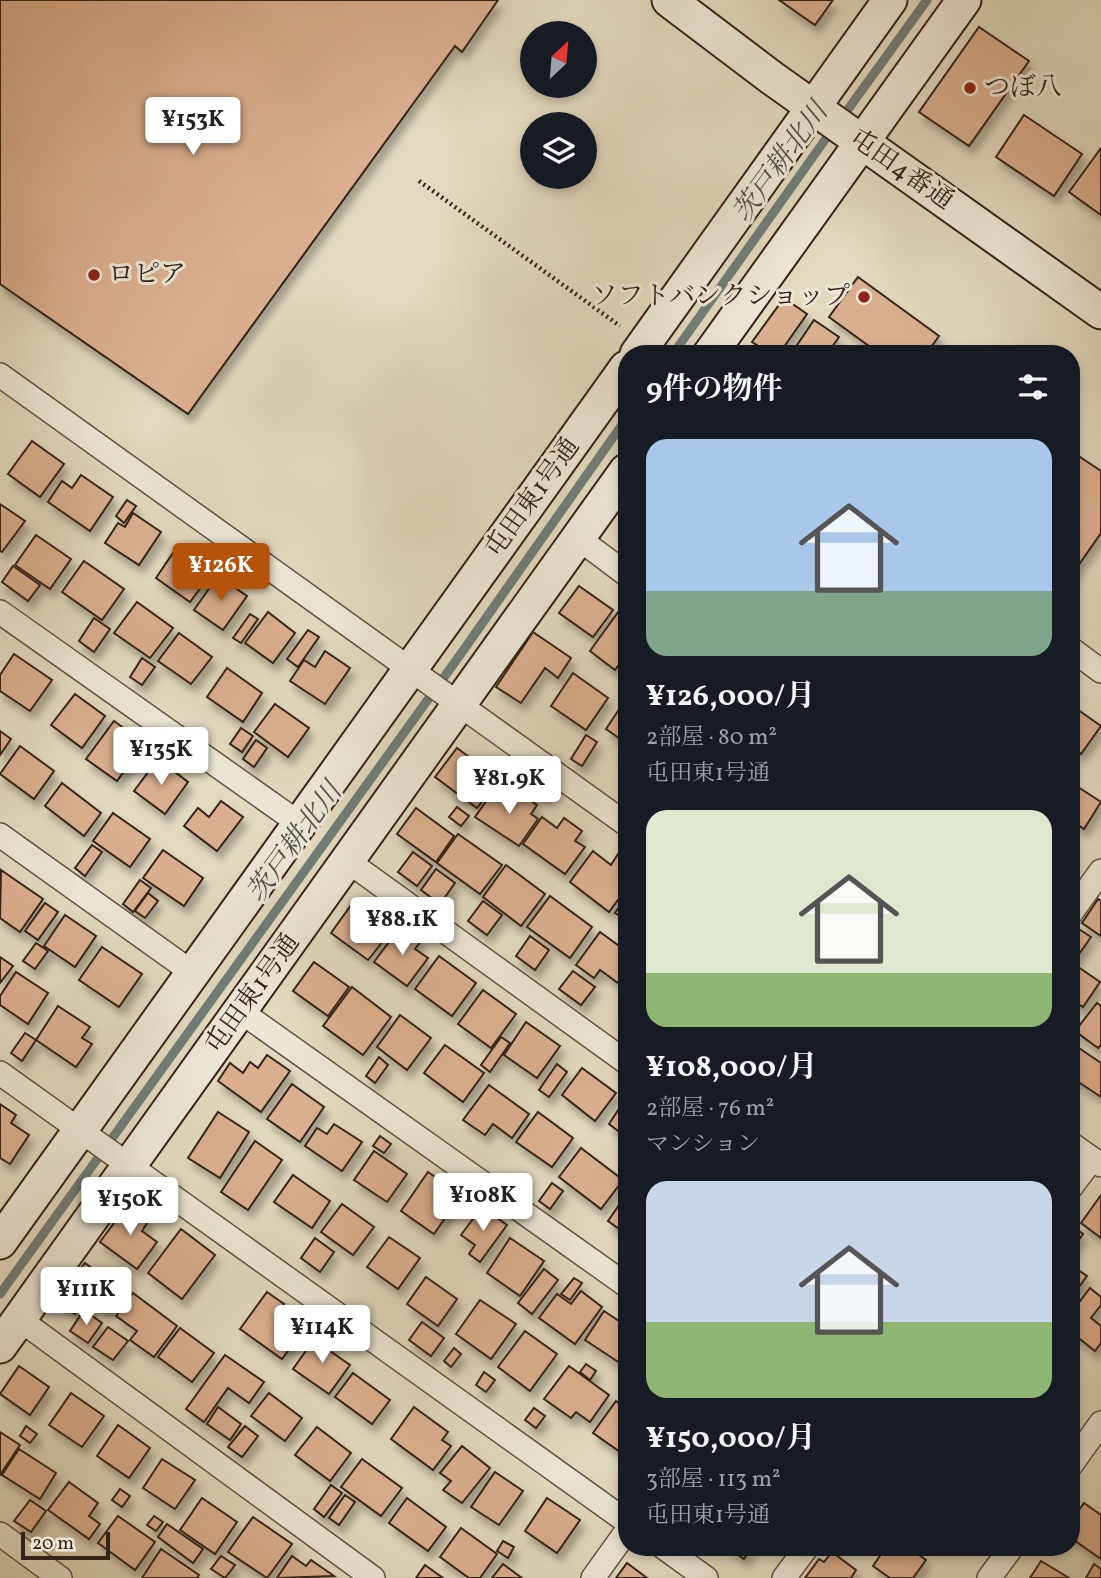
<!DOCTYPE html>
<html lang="ja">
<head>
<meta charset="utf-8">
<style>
  :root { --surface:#171b24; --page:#242831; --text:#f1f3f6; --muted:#9ea1a6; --accent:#b45309 }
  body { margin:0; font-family:Vollkorn,"Noto Serif JP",serif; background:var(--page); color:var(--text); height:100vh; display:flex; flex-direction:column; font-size:26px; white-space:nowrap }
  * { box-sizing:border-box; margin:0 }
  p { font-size:23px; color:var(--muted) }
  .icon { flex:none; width:38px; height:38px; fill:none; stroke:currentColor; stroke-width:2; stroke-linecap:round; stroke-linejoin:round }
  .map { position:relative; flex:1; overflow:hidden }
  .sheet { position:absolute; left:618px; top:345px; width:462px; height:1211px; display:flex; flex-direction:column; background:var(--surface); border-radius:28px; box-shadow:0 4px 10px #0003 }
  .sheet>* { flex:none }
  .needle { width:46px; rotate:26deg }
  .controls { position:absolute; left:520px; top:21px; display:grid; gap:14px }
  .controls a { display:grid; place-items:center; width:77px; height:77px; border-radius:50%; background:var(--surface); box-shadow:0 4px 10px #0003; font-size:35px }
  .scale { position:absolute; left:21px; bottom:18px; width:89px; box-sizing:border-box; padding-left:7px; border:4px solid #352317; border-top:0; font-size:19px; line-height:24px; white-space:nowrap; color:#352317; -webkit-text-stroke:5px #ece7d5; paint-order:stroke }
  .price { position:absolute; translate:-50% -60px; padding:0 16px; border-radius:7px; background:#fff; color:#222; font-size:23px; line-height:46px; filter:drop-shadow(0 2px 4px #0008) }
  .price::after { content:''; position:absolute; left:50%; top:42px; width:21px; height:16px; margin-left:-10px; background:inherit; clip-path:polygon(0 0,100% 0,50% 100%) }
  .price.on { background:var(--accent); color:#fff }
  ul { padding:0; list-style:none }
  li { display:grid; align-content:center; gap:14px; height:371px; padding:0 28px }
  li span { display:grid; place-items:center; height:217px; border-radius:21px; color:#555 }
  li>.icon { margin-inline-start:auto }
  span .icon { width:126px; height:126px; fill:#fffc; stroke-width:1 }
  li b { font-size:30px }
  h2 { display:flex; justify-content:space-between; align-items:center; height:84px; padding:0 28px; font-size:30px }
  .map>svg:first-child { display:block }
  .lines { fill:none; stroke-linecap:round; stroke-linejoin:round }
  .stream { stroke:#707d79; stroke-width:9 }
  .building { fill:#daaf8f; stroke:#352317; stroke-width:2; filter:url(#shadow) }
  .street-casing { stroke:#605141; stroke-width:26 }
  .secondary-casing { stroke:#352317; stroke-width:37 }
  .path { stroke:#352317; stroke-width:4.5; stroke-dasharray:2 3.5; stroke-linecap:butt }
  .street { stroke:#ece7d5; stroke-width:23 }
  .secondary { stroke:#ece7d5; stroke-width:33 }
  .poi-dot { fill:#8f2418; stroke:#ece7d5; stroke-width:2.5 }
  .labels { text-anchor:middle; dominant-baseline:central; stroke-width:6; stroke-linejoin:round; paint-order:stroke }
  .poi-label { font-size:26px; fill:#352317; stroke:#ece7d5; text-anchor:start }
  .street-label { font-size:26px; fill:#352317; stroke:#ece7d5 }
  .water-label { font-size:28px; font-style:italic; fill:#525048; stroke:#ece7d5 }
</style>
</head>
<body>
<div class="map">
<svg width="1101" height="1578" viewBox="0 0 1101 1578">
  <defs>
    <filter id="shadow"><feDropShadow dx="4.5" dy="8" stdDeviation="3.5" flood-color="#0004"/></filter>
  </defs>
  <rect width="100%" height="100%" fill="#e2dabf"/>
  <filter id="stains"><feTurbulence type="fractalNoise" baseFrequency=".00286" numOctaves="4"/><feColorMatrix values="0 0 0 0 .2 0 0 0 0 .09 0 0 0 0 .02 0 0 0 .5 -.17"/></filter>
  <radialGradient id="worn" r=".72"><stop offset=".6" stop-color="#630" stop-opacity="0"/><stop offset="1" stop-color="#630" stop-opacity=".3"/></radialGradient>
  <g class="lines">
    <g class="stream">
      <polyline points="841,119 927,0"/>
      <polyline points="673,354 832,130"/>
      <polyline points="0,1294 460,655 626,419"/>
    </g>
  </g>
  <g class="building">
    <polygon points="0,0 498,0 462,52 455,46 188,414 0,284"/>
    <polygon points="779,0 833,0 815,25"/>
    <polygon points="979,27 1029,61 969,146 919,112"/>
    <polygon points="1024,115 1082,154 1054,196 996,157"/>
    <polygon points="1101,148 1101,215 1069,192"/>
    <polygon points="858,277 939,336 926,354 880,354 829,317"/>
    <polygon points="784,298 807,314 779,354 764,354 766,351 752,342"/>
    <polygon points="814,320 839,337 827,354 791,354"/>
    <polygon points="32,441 64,464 40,497 8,474"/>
    <polygon points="1071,451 1101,471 1101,533 1071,576"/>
    <polygon points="81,475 113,497 90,531 48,502 62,481 72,488"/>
    <polygon points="127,500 136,506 124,523 116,516"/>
    <polygon points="0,504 25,521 2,552 0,551"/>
    <polygon points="133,513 161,532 139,565 105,543 118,523 125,527"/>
    <polygon points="36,535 71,559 50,589 15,565"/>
    <polygon points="177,547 212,572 190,602 156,578"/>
    <polygon points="84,561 124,589 102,620 62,592"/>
    <polygon points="13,566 40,585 28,601 2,582"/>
    <polygon points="218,576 247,596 223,630 194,610"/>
    <polygon points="579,586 613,610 593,637 559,613"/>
    <polygon points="137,602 173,628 150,658 114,633"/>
    <polygon points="619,611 626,616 626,667 620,663 615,670 590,651"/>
    <polygon points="268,612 295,633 273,663 245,643"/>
    <polygon points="250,614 258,619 241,643 233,638"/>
    <polygon points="94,618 110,629 94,652 79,641"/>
    <polygon points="308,630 319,637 298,667 287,659"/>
    <polygon points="533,632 571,658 558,678 545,668 521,703 496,687"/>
    <polygon points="179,633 212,657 191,684 158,661"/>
    <polygon points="325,651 350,668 325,704 290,681 304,660 315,667"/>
    <polygon points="14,654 52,680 30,711 0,691 0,675"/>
    <polygon points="142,658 155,667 142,685 130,677"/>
    <polygon points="227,668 262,693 243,722 207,697"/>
    <polygon points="573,673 608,698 586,730 551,706"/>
    <polygon points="75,694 105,716 82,748 51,725"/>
    <polygon points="624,702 626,703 626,743 606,729"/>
    <polygon points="275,704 309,728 288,757 254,732"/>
    <polygon points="1071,705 1101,726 1081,754 1071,747"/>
    <polygon points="114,721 144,743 117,781 86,759"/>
    <polygon points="241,728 253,736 242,752 230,744"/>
    <polygon points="0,731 11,739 0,755"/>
    <polygon points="586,735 597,742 582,766 571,759"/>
    <polygon points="256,740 267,748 254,767 243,759"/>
    <polygon points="20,746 54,771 34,799 0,774"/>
    <polygon points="457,748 473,760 465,772 490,791 477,808 435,777"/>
    <polygon points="158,759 188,782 165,814 134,791"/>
    <polygon points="62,783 101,813 84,836 45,806"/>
    <polygon points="1072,783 1101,802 1084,829 1071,820"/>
    <polygon points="495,789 515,802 521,794 537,805 531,814 538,819 519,846 475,817"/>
    <polygon points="221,801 243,817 217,851 184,826 198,808 209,817"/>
    <polygon points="457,807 469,816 461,826 449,817"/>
    <polygon points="416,808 454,836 436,862 397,834"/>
    <polygon points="113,813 150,839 130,867 93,841"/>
    <polygon points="542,817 557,828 564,818 582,831 575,841 585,847 565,874 523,844"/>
    <polygon points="458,834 502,865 480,894 437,863"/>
    <polygon points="92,845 102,852 85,876 75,868"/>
    <polygon points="163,850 203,878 184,906 143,878"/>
    <polygon points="593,851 611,865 618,854 626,860 626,889 609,912 570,882"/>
    <polygon points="413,852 432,866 417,886 398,872"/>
    <polygon points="506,865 545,894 521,926 483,897"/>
    <polygon points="436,869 455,883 440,904 421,890"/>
    <polygon points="1,870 43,899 20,932 0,918"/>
    <polygon points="140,880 151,888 133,912 123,904"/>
    <polygon points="148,893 158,901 145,918 135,911"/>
    <polygon points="550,896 592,927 570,958 527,927"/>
    <polygon points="626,897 626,920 615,913"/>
    <polygon points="1098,899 1101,901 1101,936 1082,923"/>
    <polygon points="354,901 376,917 368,928 384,940 368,960 331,933"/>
    <polygon points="483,901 502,915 487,935 468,921"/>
    <polygon points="45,903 58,912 38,940 25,931"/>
    <polygon points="65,915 96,936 75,967 44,946"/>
    <polygon points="1071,924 1091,937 1077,957 1071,953"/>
    <polygon points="401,926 421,941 415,949 428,958 407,986 374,962"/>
    <polygon points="600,932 626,951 626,971 618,983 600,970 594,978 576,965"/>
    <polygon points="530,936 549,950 535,970 516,956"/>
    <polygon points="36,943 48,951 35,969 23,961"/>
    <polygon points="102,947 142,974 119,1007 79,980"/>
    <polygon points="439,956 476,983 452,1016 415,989"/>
    <polygon points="0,957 13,966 0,983"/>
    <polygon points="314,962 349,987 328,1016 293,991"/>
    <polygon points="1071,962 1100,982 1083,1007 1071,999"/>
    <polygon points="573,971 595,987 581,1005 559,989"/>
    <polygon points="16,972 48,993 28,1024 0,1005 0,996"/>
    <polygon points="352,987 391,1017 363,1055 323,1026"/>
    <polygon points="483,990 516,1014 491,1048 458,1024"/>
    <polygon points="1097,1003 1101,1006 1101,1045 1098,1048 1075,1031"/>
    <polygon points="58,1006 90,1027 82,1038 92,1044 76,1067 36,1040"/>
    <polygon points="400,1015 431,1038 407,1070 377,1047"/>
    <polygon points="526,1022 560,1046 537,1078 504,1055"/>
    <polygon points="25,1033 36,1040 22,1061 11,1053"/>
    <polygon points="501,1037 510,1043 490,1072 481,1065"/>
    <polygon points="445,1045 484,1073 463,1102 424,1073"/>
    <polygon points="1076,1046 1101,1063 1101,1097 1071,1077 1071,1053"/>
    <polygon points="267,1055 290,1071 261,1112 218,1081 230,1063 243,1073 250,1062 258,1068"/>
    <polygon points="379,1057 388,1065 375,1083 366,1076"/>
    <polygon points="557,1064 567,1072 549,1097 539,1090"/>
    <polygon points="582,1068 616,1093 595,1121 562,1095"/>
    <polygon points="292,1084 324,1107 300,1142 267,1119"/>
    <polygon points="489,1085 529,1114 512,1138 493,1124 485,1135 463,1120"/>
    <polygon points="626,1098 626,1137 609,1124"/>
    <polygon points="0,1104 16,1115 11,1123 29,1135 10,1164 0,1158"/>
    <polygon points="218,1112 249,1132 220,1178 188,1158"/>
    <polygon points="538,1112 573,1138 552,1167 516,1142"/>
    <polygon points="334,1124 362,1142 342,1171 305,1146 317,1128 327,1134"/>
    <polygon points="380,1136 391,1144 384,1153 373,1146"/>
    <polygon points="255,1141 282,1160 248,1210 221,1192"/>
    <polygon points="581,1148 623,1180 601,1209 559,1177"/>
    <polygon points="374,1151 407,1174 387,1202 354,1180"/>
    <polygon points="428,1172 454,1190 445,1203 452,1208 434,1234 401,1211"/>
    <polygon points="293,1175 330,1201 312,1228 274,1202"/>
    <polygon points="552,1183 563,1191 550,1209 539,1201"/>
    <polygon points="626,1195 626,1234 608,1221"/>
    <polygon points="1101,1195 1101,1238 1081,1223"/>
    <polygon points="128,1204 149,1220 142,1231 157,1242 137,1269 100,1242"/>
    <polygon points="342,1204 374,1227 353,1255 321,1232"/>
    <polygon points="482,1207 507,1225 480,1262 469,1254 475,1245 461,1235"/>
    <polygon points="1071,1225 1083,1234 1071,1251"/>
    <polygon points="181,1229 215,1255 182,1299 148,1273"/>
    <polygon points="389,1237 420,1258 398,1289 367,1267"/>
    <polygon points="315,1238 334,1252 320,1272 301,1258"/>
    <polygon points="510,1238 544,1261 520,1296 487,1273"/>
    <polygon points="85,1263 122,1290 106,1311 87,1297 75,1314 56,1300"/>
    <polygon points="1071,1265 1087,1276 1071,1298"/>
    <polygon points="544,1269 558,1280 532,1314 518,1303"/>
    <polygon points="426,1277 457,1299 438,1326 407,1304"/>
    <polygon points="574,1278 582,1283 570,1300 561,1294"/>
    <polygon points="1090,1288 1101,1297 1101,1305 1091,1318 1101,1326 1101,1343 1095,1351 1071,1332 1071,1313"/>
    <polygon points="581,1291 602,1307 575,1344 539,1318 557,1294 571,1304"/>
    <polygon points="267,1292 284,1304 278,1312 303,1330 282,1359 240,1329"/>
    <polygon points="133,1293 177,1326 154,1357 130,1340 137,1331 116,1316"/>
    <polygon points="480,1300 516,1324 491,1359 456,1334"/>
    <polygon points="84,1310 102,1323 88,1343 70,1331"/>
    <polygon points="604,1311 625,1325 626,1322 626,1367 585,1340"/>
    <polygon points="422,1322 444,1338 431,1356 409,1340"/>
    <polygon points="108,1327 128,1341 113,1360 93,1347"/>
    <polygon points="180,1328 214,1353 192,1382 158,1357"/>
    <polygon points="525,1331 557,1354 530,1391 498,1367"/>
    <polygon points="318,1334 334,1345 330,1351 350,1365 329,1394 293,1369"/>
    <polygon points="454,1348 461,1354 451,1367 444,1361"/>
    <polygon points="225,1355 264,1382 249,1403 228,1388 204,1422 186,1409"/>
    <polygon points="586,1364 596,1371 590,1380 580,1372"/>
    <polygon points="19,1366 49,1387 30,1415 0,1394"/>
    <polygon points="569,1366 609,1395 590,1422 576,1412 571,1418 544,1399"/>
    <polygon points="484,1372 495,1380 486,1392 476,1385"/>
    <polygon points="353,1373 390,1400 372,1424 335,1397"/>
    <polygon points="71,1393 104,1416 82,1447 49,1425"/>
    <polygon points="269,1393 302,1418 285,1441 251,1416"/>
    <polygon points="616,1401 626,1409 626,1456 593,1433"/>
    <polygon points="218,1407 241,1424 230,1440 207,1424"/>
    <polygon points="414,1407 448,1432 442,1440 451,1446 433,1470 391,1439"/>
    <polygon points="534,1408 545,1416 536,1428 525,1420"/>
    <polygon points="118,1425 150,1448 129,1478 97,1456"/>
    <polygon points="26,1426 37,1434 30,1443 20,1436"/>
    <polygon points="245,1426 258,1436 242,1457 228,1447"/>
    <polygon points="317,1427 351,1453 330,1481 295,1455"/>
    <polygon points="0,1432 20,1445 0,1475"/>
    <polygon points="462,1446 490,1468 462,1503 443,1490 451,1481 440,1473"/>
    <polygon points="19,1449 56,1473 40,1499 2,1475"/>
    <polygon points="162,1459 195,1480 175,1509 143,1488"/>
    <polygon points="362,1459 402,1488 381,1516 341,1487"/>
    <polygon points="495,1472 523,1491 499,1525 471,1507"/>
    <polygon points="69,1482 98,1503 89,1516 100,1524 89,1539 48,1510"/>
    <polygon points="331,1485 342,1493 324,1517 314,1509"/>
    <polygon points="120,1489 130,1496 122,1507 112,1500"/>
    <polygon points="345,1495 355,1502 339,1525 329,1518"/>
    <polygon points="202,1498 237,1522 215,1554 180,1530"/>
    <polygon points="407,1498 446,1527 428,1551 389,1523"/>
    <polygon points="547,1498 580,1520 557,1553 525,1531"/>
    <polygon points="30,1500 46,1511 31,1532 14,1521"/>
    <polygon points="1084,1503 1101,1515 1101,1559 1071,1538 1071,1522"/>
    <polygon points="118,1516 155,1542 135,1570 98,1543"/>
    <polygon points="154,1516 163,1522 156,1531 147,1525"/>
    <polygon points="253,1517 292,1544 267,1578 228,1552"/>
    <polygon points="167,1524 203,1549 193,1563 158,1537"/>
    <polygon points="461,1528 497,1554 480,1578 469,1578 440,1557"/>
    <polygon points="503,1541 514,1547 508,1558 497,1551"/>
    <polygon points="727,1547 752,1547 744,1559"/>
    <polygon points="886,1547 908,1547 926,1560 913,1578 890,1578 873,1566"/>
    <polygon points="161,1549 199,1575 197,1578 142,1578"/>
    <polygon points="832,1552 856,1570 851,1578 805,1578 819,1559 824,1562"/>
    <polygon points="221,1556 235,1565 225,1578 211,1569"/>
    <polygon points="292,1556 306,1566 311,1560 334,1576 277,1578"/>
    <polygon points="1041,1561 1069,1578 1030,1578"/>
    <polygon points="627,1563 647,1578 616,1578"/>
    <polygon points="503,1564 522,1578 492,1578"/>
    <polygon points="1094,1564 1101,1569 1101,1576 1100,1578 1086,1578"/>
    <polygon points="425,1565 443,1578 416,1578"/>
  </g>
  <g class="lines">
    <g class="street-casing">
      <g id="street">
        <polyline points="0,375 626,824"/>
        <polyline points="578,538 626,574"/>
        <polyline points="0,612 300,824"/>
        <polyline points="1071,649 1101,671"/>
        <polyline points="0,835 193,973"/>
        <polyline points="349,862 626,1062"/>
        <polyline points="1071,913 1101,871"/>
        <polyline points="240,1011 626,1285"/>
        <polyline points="0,1073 626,1521"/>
        <polyline points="1071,1144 1101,1165"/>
        <polyline points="1071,1187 1092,1159"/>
        <polyline points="19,1319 373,1578"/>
        <polyline points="1071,1465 1101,1423"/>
        <polyline points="0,1534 60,1578"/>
        <polyline points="663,1547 706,1578"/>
        <polyline points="593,1578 626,1532"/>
        <polyline points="784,1578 807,1547"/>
        <polyline points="989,1578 1012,1547"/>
      </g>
    </g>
    <g class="secondary-casing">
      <g id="secondary">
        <polyline points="669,0 772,78 1101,312"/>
        <polyline points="637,354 890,0"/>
        <polyline points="710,354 964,0"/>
        <polyline points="0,1242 626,368"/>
        <polyline points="0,1346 626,471"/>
      </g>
    </g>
    <polyline class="path" points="419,181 620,326"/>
    <use href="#street" class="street"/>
    <use href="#secondary" class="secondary"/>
  </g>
  <g class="poi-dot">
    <circle cx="970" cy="88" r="7"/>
    <circle cx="94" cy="275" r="7"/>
    <circle cx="864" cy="297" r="7"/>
  </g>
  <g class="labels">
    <g class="poi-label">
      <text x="984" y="88">つぼ八</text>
      <text x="108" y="275">ロピア</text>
      <text x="850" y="297" text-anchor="end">ソフトバンクショップ</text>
    </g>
    <g class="street-label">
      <text transform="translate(901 170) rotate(35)">屯田4番通</text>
      <text transform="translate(533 498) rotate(-54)">屯田東1号通</text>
      <text transform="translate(253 994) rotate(-54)">屯田東1号通</text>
    </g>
    <g class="water-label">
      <text transform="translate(781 163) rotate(-54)">茨戸耕北川</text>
      <text transform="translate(295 843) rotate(-54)">茨戸耕北川</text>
    </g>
  </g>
  <rect width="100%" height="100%" filter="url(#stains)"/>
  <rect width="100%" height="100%" fill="url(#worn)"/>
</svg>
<div class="controls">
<a><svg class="needle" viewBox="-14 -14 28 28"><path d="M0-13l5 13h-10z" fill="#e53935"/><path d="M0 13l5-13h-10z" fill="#9ea1a6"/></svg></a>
<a><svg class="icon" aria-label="layers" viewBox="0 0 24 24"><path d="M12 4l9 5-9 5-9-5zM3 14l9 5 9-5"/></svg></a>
</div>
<div class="scale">20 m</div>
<b class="price" style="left:193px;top:157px">¥153K</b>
<b class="price on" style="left:221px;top:603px">¥126K</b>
<b class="price" style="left:161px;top:787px">¥135K</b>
<b class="price" style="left:509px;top:816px">¥81.9K</b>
<b class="price" style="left:402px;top:957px">¥88.1K</b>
<b class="price" style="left:483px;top:1233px">¥108K</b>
<b class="price" style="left:130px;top:1237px">¥150K</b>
<b class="price" style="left:86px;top:1327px">¥111K</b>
<b class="price" style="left:322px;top:1365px">¥114K</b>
<section class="sheet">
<h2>9件の物件<svg class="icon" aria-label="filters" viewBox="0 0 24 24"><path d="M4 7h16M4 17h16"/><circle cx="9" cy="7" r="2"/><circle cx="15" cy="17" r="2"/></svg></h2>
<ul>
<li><span style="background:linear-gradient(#a9c7e8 70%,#7fa58c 0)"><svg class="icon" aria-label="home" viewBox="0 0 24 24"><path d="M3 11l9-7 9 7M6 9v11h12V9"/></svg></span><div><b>¥126,000/月</b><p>2部屋 · 80 m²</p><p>屯田東1号通</p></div></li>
<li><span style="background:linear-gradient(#dfe7d0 75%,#8fb573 0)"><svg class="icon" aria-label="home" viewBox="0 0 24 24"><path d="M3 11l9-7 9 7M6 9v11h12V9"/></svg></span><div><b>¥108,000/月</b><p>2部屋 · 76 m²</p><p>マンション</p></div></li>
<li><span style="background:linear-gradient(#c9d6e8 65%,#8fb573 0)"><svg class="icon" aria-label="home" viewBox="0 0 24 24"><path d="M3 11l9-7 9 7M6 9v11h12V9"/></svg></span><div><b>¥150,000/月</b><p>3部屋 · 113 m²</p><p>屯田東1号通</p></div></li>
</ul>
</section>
</div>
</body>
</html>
